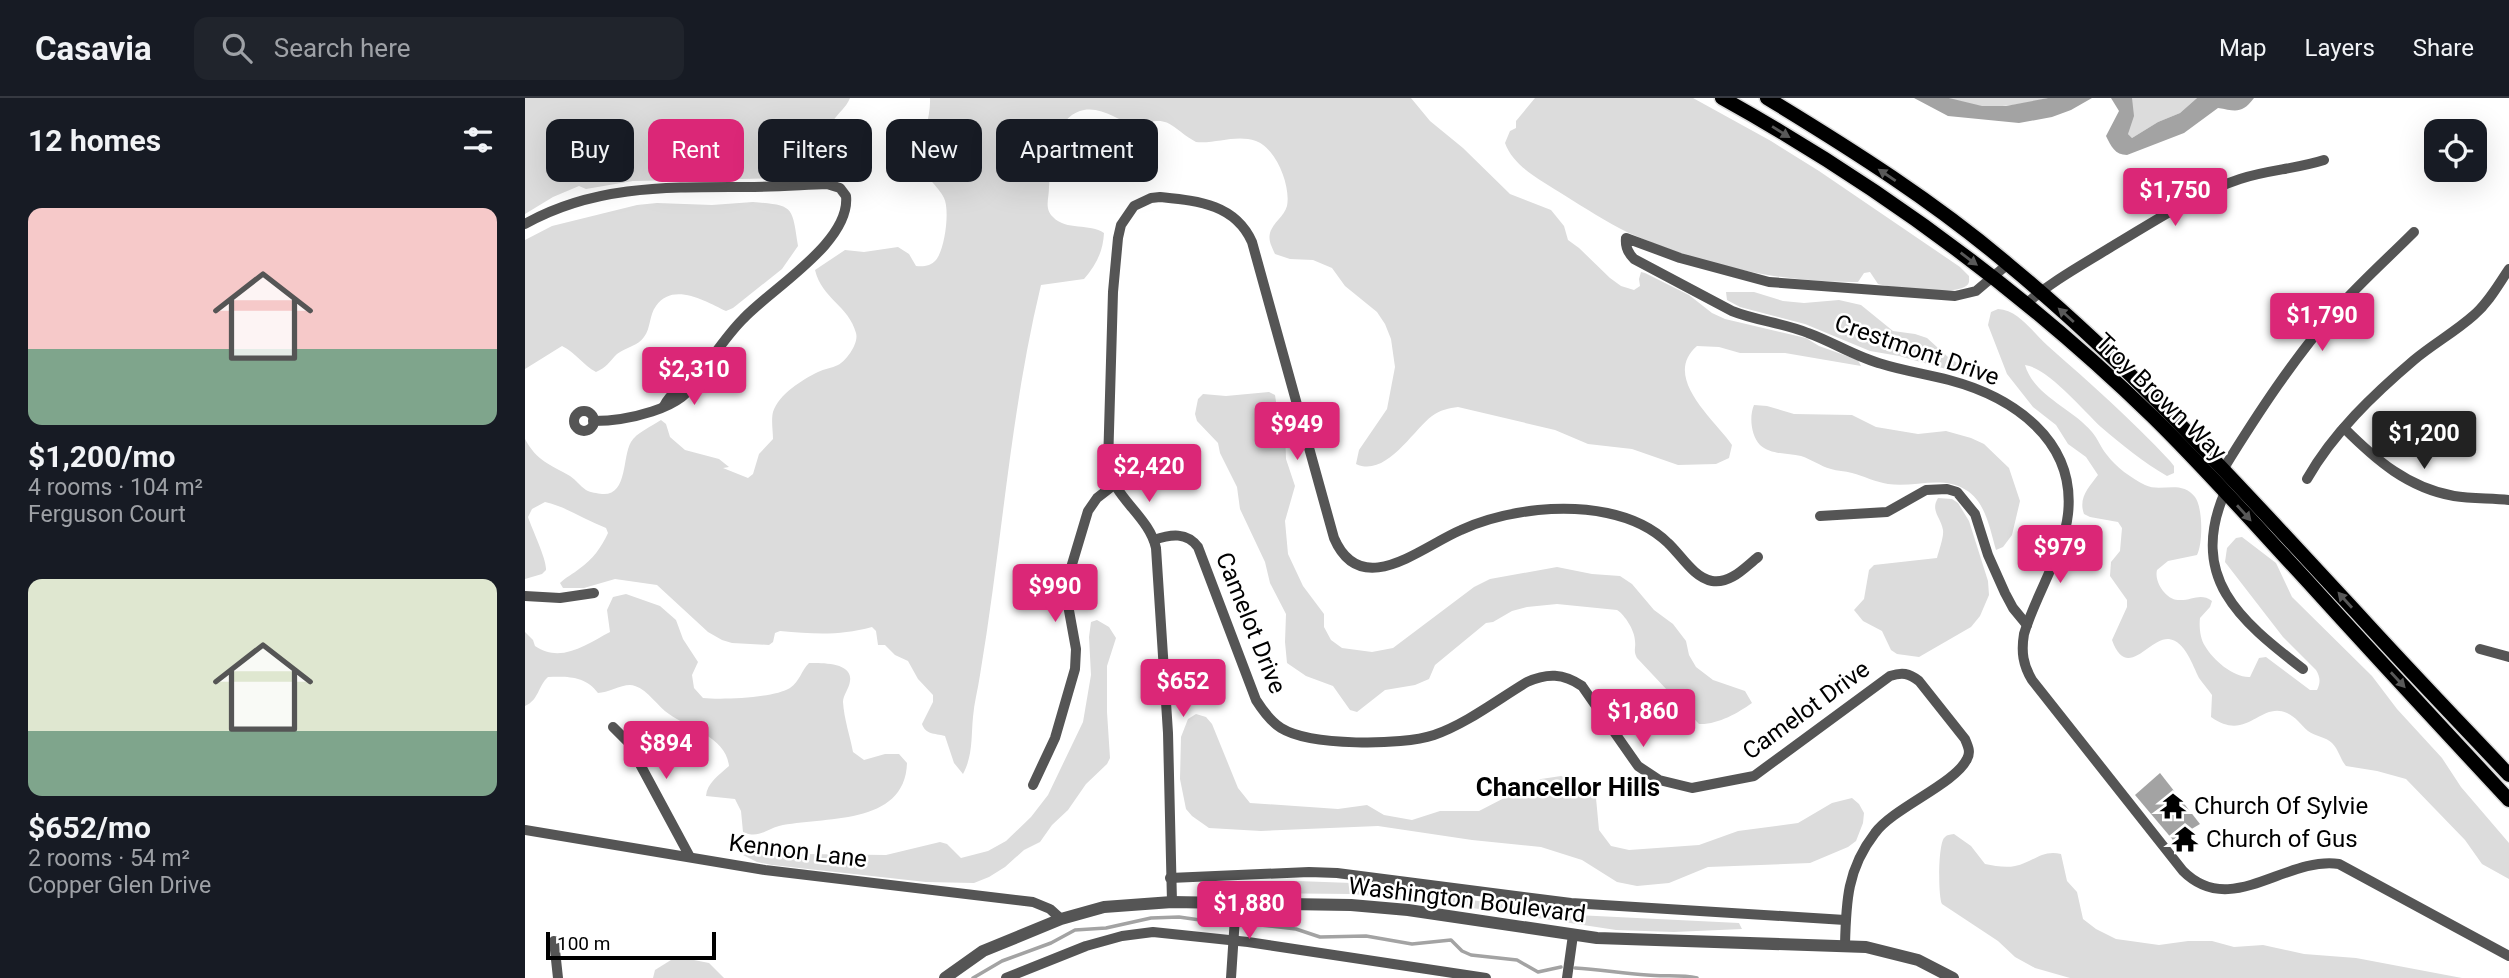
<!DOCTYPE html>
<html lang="en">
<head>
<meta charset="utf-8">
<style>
  :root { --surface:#171b24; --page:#20242c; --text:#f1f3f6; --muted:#9ea1a6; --line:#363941; --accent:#db2777 }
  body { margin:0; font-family:Roboto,sans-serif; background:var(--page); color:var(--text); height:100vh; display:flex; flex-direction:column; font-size:26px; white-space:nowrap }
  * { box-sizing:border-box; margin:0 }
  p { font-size:23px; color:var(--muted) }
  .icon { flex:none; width:38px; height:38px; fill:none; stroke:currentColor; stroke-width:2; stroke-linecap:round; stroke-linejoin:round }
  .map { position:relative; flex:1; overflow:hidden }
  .panel { display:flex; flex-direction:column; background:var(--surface); width:525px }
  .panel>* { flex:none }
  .top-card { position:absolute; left:21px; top:21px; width:665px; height:63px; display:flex; gap:14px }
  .controls { position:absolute; left:1899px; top:21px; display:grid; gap:14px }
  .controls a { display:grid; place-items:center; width:63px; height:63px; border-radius:14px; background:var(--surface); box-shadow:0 7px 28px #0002; font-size:35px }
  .scale { position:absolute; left:21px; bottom:18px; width:170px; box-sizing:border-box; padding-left:7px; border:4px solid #000; border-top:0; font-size:19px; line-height:24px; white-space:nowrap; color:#000; -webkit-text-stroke:5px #fff; paint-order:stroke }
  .price { position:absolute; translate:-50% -60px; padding:0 16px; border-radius:7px; background:var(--accent); color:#fff; font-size:23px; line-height:46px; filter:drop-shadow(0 2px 4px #0008) }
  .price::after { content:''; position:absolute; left:50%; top:42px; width:21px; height:16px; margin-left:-10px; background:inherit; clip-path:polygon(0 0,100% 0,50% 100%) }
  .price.current { background:#222; color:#fff }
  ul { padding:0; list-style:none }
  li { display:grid; align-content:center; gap:14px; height:371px; padding:0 28px }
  li span { display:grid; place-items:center; height:217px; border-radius:14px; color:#555 }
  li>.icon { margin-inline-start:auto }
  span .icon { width:126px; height:126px; fill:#fffc; stroke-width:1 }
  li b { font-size:30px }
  h2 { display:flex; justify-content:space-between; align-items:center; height:84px; padding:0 28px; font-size:30px }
  .pill { padding:0 24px; border-radius:14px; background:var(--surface); box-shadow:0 7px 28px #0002; font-size:24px; line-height:63px }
  .pill.current { background:var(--accent); color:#fff }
  header { display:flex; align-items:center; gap:42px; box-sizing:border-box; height:98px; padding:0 35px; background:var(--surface); border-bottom:2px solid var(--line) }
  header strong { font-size:33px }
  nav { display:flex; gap:38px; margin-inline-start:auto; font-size:24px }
  .search { width:490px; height:63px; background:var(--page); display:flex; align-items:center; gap:18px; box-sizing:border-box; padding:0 24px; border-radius:14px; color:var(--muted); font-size:26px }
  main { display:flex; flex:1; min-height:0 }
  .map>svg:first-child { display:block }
  .green { fill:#dcdcdc }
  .water { fill:#a3a3a3 }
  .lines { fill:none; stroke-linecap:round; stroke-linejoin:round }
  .stream { stroke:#a3a3a3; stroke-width:3.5 }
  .primary-casing { stroke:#dbdbdb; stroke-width:17 }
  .minor { stroke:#555; stroke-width:10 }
  .tertiary { stroke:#555; stroke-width:12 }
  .primary { stroke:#000; stroke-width:14 }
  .oneway { fill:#595959 }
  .labels { text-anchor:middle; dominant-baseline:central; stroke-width:5; stroke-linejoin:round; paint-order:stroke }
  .street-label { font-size:24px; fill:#000; stroke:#fff }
  .poi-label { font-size:24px; fill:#000; stroke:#fff; text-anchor:start }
  .neighbourhood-label { font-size:26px; font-weight:bold; fill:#000; stroke:#fff }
</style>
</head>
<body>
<header>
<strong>Casavia</strong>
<div class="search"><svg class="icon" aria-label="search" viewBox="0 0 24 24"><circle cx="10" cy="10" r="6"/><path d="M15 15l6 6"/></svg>Search here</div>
<nav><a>Map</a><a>Layers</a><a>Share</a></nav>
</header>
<main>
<section class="panel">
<h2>12 homes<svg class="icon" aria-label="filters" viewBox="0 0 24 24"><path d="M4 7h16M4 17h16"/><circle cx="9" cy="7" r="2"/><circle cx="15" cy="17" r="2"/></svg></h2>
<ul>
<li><span style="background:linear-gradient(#f6c9c9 65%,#7fa58c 0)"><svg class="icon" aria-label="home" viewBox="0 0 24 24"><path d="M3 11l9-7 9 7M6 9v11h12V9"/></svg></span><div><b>$1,200/mo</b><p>4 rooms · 104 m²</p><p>Ferguson Court</p></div></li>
<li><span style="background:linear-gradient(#dfe7d0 70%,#7fa58c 0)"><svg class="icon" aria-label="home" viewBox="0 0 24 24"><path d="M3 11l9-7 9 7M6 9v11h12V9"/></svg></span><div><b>$652/mo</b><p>2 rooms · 54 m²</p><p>Copper Glen Drive</p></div></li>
</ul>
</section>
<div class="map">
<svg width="1984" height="880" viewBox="0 0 1984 880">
  <rect width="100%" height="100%" fill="#fff"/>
  <g class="green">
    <path d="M0,0H325C321,10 313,15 308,23C305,29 304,38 303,45C296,69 280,76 258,80L108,83L61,91L54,88L28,99L0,116Z"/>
    <path d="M405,0H886L905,23L938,50L985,96L1026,112L1039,128L1043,142L1054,150L1085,180L1096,188L1109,192L1115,188L1114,181L1116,174L1120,175L1164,197L1187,215L1200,221L1281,240L1294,248L1333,262L1336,268L1260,255H1215L1194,249L1172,248C1136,279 1190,322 1207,347L1204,360L1191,366L1153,367L1107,351L1063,346L1030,332L933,309C924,310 915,312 907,318C888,332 861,380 831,366L834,352L862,311L870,269L866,241L860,226L852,214L820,188L807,170L788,162L765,161L750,156C747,149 743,143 745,135C748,124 759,119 762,108C766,88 751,50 731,43C711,36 691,46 671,44C642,27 646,16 610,28C594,23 578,9 559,12C536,16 525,47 524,68C523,75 525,82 524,89C524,101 519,110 528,119C541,133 565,125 579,135C578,154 571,167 559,181L516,187C485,315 477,447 455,577C453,591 449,605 448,619C446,640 448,657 438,676L429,665L420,638C409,635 401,637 397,626L408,604V597L393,581L383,563L370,557L360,547H353L351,533L347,529C314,538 289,536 255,533L250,535L248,544L244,547L207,545L197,542L183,534L132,487L90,481L59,490H38L35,485C41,479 48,476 54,471C68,461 76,450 83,435L81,430C60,422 42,409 20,404L7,411L3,419C7,431 22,462 21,472L17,476L0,481V341C12,363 24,366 45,378C51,382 55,388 61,392C66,395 72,395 77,396C103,398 97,359 106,344C111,335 127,328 136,322L141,326L145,339L160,352L194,361L204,369L198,370L223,380L228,376L234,356L248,341C248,333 246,322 248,314C254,296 277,282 293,274C299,271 307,270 313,267C322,262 334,245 331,235C324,208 297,201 290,172L320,152L339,154L373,149L384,156L391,168C398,169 406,168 411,162C420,151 425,112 419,100C413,87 398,79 397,64C395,42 406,22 405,0Z"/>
    <path d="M1010,0H1168L1246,43L1294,73L1435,169L1444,178C1444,183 1445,185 1441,188C1428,198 1368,190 1353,186L1345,174L1339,175L1333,184C1255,185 1175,167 1104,135C1081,124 1060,110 1039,97C1018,83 989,70 980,45L985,33L991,30V23Z"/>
    <path d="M1424,0H1523C1491,8 1455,14 1424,0Z"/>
    <polygon points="1607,0 1672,0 1655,15 1633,24 1607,40 1603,36"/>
    <path d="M228,104C269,107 267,108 273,148L257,171L208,210L201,213C182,204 148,183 131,208C124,217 126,230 119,239C113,248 101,249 92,256C85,263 81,270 71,274C58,267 51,255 37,248L0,271V142L27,128L112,107L132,105L187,107Z"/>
    <polygon points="1201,194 1229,194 1258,203 1279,205 1314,202 1336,207 1368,233 1390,236 1402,240 1423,259 1440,270 1443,277 1374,258 1345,253 1280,226 1215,209 1202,202"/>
    <path d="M1473,211C1494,212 1508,235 1523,248C1566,286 1606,321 1645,363L1649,368V375L1642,378C1619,365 1596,346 1576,329C1558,312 1523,270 1500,267C1509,298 1547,310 1567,334C1573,341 1576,350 1582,357C1591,369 1606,380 1620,387C1636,395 1656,381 1670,399C1678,410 1678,445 1672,457L1643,463L1632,472C1629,483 1640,501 1653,502C1667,503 1675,494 1687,503L1685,509L1675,520C1674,528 1675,541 1680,548C1688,562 1709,580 1725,579L1734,560L1741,559L1785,592H1792C1796,584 1795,579 1791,572L1758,539L1700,464L1702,450L1711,440L1717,439L1751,465L1767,499L1847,578L1872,611L1917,660L1936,689L1984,745V781L1957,766L1940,742L1881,681L1852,673L1821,668C1815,661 1814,652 1807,645C1801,639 1790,638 1783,633C1776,627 1771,619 1762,615C1735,603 1722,645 1686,619L1687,597C1683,591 1678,586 1674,580C1668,568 1660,543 1644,541C1624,539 1602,584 1587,542L1602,509V502L1585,478L1586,464L1595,453L1597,430L1593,424L1565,419L1559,416C1553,400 1564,389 1573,377L1561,359L1543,346L1531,327L1508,309L1482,276L1463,227L1466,214Z"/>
    <path d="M744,294L750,297L753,317L760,334L761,361L770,388L760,423L763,456L778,488L799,516V529L806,542L817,550L847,554L868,550L949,489L965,481L1032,469L1067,476L1095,478L1107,486L1129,512L1148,526L1161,543L1164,557L1171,569L1188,582L1220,593L1227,605C1213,615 1192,627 1174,626L1112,560C1108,552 1111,551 1110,543C1110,533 1100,517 1092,512L1032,506L1002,509L987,513L968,524L961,525L910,567L904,581L890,587L860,592L832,614L825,612L808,588L781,578L762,565L760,544L761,516L745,485L740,464L715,411L712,389L695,355L693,345L672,323L670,316L673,301L678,296L701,298Z"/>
    <path d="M1229,307L1242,308L1269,316L1327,317L1351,329L1393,336L1421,333L1446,340L1459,346L1484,370L1495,403L1487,437L1478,449L1471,452C1465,432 1461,404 1441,392C1417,377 1389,390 1363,386C1350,384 1339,378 1327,375C1320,373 1312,373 1306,371C1295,368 1286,361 1276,358C1263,355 1246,357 1235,347C1226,338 1224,318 1229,307Z"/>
    <path d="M1413,400L1427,401L1433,405L1444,423L1463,483L1464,497L1455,518L1446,529L1394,559L1372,556L1366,552L1357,533L1338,523L1329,512L1339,501L1344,472L1349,467L1412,460C1414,452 1419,439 1418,432C1416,419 1405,413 1413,400Z"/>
    <path d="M101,496L135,508L151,522L158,541L173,564L167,577L169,590L178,600C197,602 249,600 265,590C275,583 276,573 284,565C296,565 328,564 325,583C324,591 318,597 318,604C319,621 325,638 328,654L339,662L360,656H374L382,665C380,729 297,718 254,728C240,732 233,741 218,734L216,713L210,701L181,698C182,685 194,677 204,668C201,639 165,631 144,616C133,609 123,592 110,588C100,584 84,595 73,595C61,578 42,578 23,579C13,588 14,602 0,608V534L8,542L10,548C36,566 62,546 85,534L82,512L88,499Z"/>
    <polygon points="572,522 584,529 591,540 582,568 582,614 585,660 582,666 561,686 543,712 527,727 515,744 499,752 480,769 464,779 449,785 401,784 247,767 232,764 218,757 237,752 279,756 361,757 415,744 422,746 436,760 463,753 481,743 506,719 523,697 558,624 566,577 564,539 566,524"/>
    <polygon points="671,616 681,619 687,626 713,690 725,705 813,711 842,707 859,717 887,722 915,713 954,713 1016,681 1036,678 1055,686 1071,700 1074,732 1086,748 1104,752 1174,747 1213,733 1273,725 1307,705 1327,700 1334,706 1339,715 1338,725 1331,743 1323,749 1285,765 1183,769 1144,785 1112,788 1092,784 1057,762 1016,749 947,742 853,728 736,733 684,730 667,718 661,711 655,681 656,639 663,621"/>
    <path d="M1429,736L1446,748L1460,766C1470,768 1481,770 1490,768C1507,765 1517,751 1536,756L1542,783L1552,794L1558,821L1571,831L1591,841L1634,847L1663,843H1687L1709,849L1738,847L1779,856L1831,860L1937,880H1545L1510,870L1490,859L1473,843L1417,806C1413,798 1413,748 1419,740C1423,736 1424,737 1429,736Z"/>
    <polygon points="772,783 827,785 1051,817 1214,825 1217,831 1149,834 1091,832 915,805 828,796 715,795 709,790"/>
    <polygon points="164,861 184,865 199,880 128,880 130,872 146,862"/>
  </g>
  <g class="water">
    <polygon points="1389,0 1424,0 1457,8 1481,8 1523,0 1567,0 1546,12 1527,19 1494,25 1423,18"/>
    <path d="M1586,0H1607L1609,18L1603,36L1607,40L1633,24L1655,15L1672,0H1729C1717,16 1711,13 1693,10L1659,35L1602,57C1590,57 1586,48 1581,38L1594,13Z"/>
    <polygon points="1635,675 1675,726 1648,742 1610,697"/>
  </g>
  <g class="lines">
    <g class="stream">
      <polyline points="717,825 771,831 795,839 841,838 887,846 926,842 937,853 946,857 992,862 1013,874 1036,869"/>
      <path d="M1050,870C1075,871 1098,876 1122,877C1139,879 1155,876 1172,880"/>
      <polyline points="448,880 477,863 526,845 550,832 581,830 626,820 654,819 703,826"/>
    </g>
    <g class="primary-casing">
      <g id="primary">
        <path d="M1197,0C1354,87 1499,194 1628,319C1683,373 1733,430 1785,486C1851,559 1917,630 1984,702"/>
        <path d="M1242,0C1326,51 1410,104 1485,168C1612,273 1720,395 1832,515C1882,570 1933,623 1984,677"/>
      </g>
    </g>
    <g class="minor">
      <path d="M0,126C69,87 144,89 221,89C248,89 275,87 302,86L315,90L321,98C326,144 247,190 218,221C200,239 187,261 171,280C161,312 98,323 68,323"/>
      <path d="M1483,166L1451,193L1430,198L1244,184L1155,160L1101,140C1100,149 1103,155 1109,161L1207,213C1232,223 1259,225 1283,235C1308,244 1331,259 1357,266C1379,273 1402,276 1424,282C1488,299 1551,342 1543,416C1539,454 1510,498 1499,536C1496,554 1498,567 1507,582L1658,773C1706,821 1760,758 1814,766L1984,858"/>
      <path d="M1501,206C1527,183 1557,167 1586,149C1627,125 1669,96 1715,81C1742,72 1771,71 1799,62"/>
      <path d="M139,308C145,296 159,285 171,280"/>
      <circle cx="59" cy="323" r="10"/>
      <path d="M1819,330C1851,362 1883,390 1929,398C1947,401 1966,400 1984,402"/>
      <path d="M1699,370C1733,315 1769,260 1812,211C1836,184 1863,160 1889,134"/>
      <path d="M1782,381C1808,335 1849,296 1889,262C1908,246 1930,234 1949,217C1964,204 1973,187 1984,171"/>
      <path d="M1700,394C1663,479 1714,522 1778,571"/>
      <polyline points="1295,418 1362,414 1401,392 1422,391 1432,394 1450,416 1463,457 1480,495 1488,510 1502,527"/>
      <path d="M629,442C646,436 662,434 673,449L731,602C738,613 745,623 756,630C785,648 876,648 909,637C941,626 972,602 1002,584C1022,575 1038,575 1057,588L1113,668L1134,682L1167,690L1229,678L1365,578C1377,574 1384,575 1394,583L1440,641C1443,648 1446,654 1442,661C1430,686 1368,710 1350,735C1322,771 1321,804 1320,847"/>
      <polyline points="0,498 35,500 69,495"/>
      <polyline points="1955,551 1984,559"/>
      <polyline points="88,629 103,644 165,759"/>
      <polyline points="508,687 530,640 550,571 551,551 541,496 545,473 563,413 572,400 590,386"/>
      <polyline points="0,732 240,772 508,804 525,811 536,821"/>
      <polyline points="645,780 784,774 812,775 1046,805 1320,822"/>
      <path d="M647,804L643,635L631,450C624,418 588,400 583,367L588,194L593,140L596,127L609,108L626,100L635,99C673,103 710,106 727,144L809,440C836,503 896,449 936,432C960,421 986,415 1013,412C1057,408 1110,413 1143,445C1156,457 1169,480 1187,483C1206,486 1220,469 1233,459"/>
      <polyline points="29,843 33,880"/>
      <polyline points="481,880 561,848 597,838 628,834 723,844 961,880"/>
      <polyline points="706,880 711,804"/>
      <polyline points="1042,880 1048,837"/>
    </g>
    <polyline class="tertiary" points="420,880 458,853 536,821 579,809 647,804 826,807 883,812 1072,840 1341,849 1393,862 1428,880"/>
    <use href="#primary" class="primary"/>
  </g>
  <defs><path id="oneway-solid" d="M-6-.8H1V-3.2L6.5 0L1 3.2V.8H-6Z" transform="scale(1.75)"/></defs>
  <g class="oneway">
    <use href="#oneway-solid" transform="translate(1256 34) rotate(32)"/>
    <use href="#oneway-solid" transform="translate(1362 77) rotate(-146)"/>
    <use href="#oneway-solid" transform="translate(1444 161) rotate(37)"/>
    <use href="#oneway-solid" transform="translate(1541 217) rotate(-138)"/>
    <use href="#oneway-solid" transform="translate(1719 415) rotate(48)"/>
    <use href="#oneway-solid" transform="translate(1820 502) rotate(-132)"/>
    <use href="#oneway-solid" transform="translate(1873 582) rotate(47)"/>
  </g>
  <defs>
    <g id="temple-bare" transform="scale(2.1)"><path d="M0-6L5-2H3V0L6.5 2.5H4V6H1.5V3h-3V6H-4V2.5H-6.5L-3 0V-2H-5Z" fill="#000" stroke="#fff" stroke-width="2.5" paint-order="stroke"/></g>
  </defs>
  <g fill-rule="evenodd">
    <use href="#temple-bare" x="1648" y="708"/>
    <use href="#temple-bare" x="1660" y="741"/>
  </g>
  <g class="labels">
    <g class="street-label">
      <text transform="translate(1392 252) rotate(19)">Crestmont Drive</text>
      <text transform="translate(1636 299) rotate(44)">Troy Brown Way</text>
      <text transform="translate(726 525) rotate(68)">Camelot Drive</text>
      <text transform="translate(1281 612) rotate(-36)">Camelot Drive</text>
      <text transform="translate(273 753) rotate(7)">Kennon Lane</text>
      <text transform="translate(942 802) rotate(7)">Washington Boulevard</text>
    </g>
    <g class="poi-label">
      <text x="1669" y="708">Church Of Sylvie</text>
      <text x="1681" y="741">Church of Gus</text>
    </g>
    <g class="neighbourhood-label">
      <text x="1043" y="689">Chancellor Hills</text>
    </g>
  </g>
</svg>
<div class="controls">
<a><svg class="icon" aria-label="locate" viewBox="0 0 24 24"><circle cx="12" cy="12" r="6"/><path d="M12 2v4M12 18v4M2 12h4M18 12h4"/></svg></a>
</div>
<div class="scale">100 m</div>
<b class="price" style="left:1650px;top:130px">$1,750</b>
<b class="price" style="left:1797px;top:255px">$1,790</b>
<b class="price" style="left:169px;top:309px">$2,310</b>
<b class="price" style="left:772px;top:364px">$949</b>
<b class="price current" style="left:1899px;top:373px">$1,200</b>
<b class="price" style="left:624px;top:406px">$2,420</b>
<b class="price" style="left:1535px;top:487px">$979</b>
<b class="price" style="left:530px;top:526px">$990</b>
<b class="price" style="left:658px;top:621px">$652</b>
<b class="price" style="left:1118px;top:651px">$1,860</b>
<b class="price" style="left:141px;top:683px">$894</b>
<b class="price" style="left:724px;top:843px">$1,880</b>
<div class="top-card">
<a class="pill">Buy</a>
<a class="pill current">Rent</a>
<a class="pill">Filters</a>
<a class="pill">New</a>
<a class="pill">Apartment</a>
</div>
</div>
</main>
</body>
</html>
